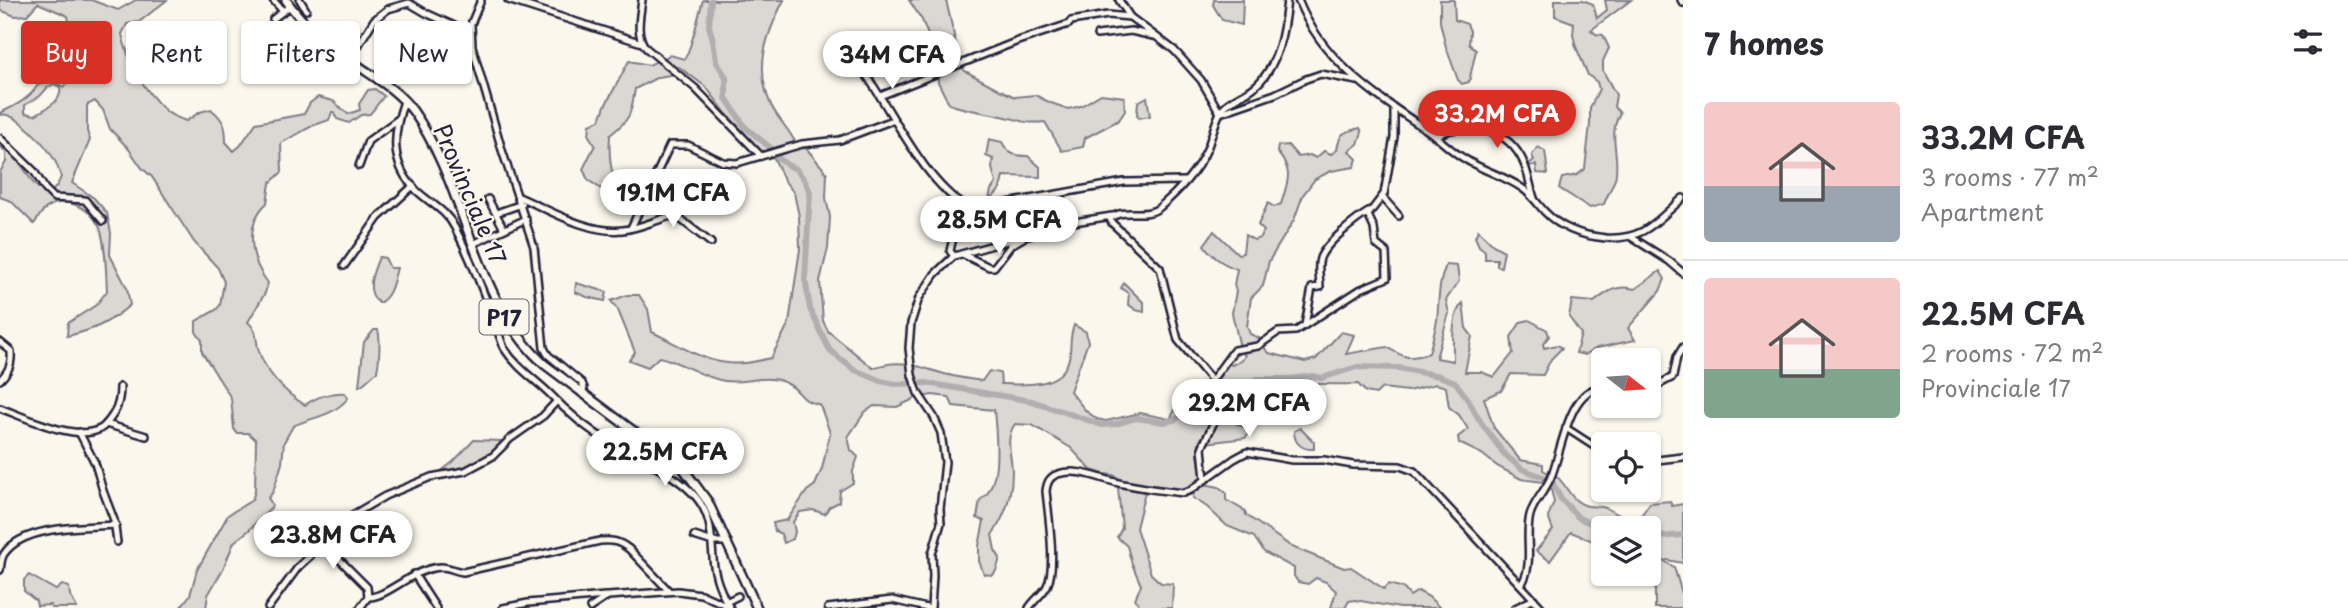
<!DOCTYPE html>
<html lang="en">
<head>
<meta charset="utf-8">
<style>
  :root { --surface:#fff; --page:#f7f7f7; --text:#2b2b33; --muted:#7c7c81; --line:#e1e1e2; --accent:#d93025 }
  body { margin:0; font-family:"Playpen Sans",sans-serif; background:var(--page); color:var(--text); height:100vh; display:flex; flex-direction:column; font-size:26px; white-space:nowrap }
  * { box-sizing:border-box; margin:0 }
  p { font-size:23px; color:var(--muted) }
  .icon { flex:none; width:38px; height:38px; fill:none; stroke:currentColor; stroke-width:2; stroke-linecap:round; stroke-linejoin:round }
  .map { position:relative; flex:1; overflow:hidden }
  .panel { display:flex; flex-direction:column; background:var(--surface); width:665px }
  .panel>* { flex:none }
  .top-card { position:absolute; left:21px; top:21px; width:665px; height:63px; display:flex; gap:14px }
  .needle { width:46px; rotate:107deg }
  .tools { position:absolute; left:1591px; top:348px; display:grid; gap:14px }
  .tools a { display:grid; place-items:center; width:70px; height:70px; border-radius:7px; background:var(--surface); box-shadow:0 2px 5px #0004; font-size:35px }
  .price { position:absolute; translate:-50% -60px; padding:0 16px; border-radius:24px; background:#fff; color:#222; font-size:23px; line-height:46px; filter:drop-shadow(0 2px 4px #0008) }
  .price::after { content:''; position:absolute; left:50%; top:42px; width:21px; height:16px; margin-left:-10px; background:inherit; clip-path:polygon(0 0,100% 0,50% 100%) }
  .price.on { background:var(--accent); color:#fff }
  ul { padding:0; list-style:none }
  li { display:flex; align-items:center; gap:21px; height:175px; padding:0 21px }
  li+li { border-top:2px solid var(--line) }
  li span { display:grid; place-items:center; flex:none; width:196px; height:140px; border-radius:7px; color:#555 }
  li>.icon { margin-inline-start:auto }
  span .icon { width:84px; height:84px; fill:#fffc; stroke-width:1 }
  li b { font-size:30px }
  h2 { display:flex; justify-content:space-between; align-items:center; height:84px; padding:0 21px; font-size:30px }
  .pill { padding:0 24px; border-radius:7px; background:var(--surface); box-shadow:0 2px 5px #0004; font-size:24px; line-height:63px }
  .pill.on { background:var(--accent); color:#fff }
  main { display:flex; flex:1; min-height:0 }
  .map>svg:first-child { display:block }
  .green { fill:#dbd8d3; stroke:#7e7d87; stroke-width:2; fill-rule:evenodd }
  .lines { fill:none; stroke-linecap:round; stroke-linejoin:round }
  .river { stroke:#b1aeb0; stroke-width:6 }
  .minor-casing { stroke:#22223b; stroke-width:10 }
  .major-casing { stroke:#22223b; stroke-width:12 }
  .minor { stroke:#fbf7ec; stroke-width:5 }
  .major { stroke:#fbf7ec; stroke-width:7 }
  .labels { text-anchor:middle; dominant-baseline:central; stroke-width:5; stroke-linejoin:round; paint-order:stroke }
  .shield { fill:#fbf7ec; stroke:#636270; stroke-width:2 }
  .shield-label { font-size:21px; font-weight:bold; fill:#22223b }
  .street-label { font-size:23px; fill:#22223b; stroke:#fbf7ec }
</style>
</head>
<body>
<main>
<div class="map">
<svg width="1683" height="608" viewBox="0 0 1683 608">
  <rect width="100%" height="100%" fill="#fbf7ec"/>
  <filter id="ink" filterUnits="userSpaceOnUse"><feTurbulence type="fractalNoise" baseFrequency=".0143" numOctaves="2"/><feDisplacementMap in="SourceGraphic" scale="14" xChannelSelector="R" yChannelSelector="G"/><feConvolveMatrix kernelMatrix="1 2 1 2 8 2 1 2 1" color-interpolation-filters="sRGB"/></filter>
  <g filter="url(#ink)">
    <g class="green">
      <path d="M0,0H91L118,10L136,0H167L139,22L127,24L122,34C128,62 144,91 166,111C171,116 179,118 186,121L200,112L211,109C224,120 226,126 226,142L234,151L240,146L256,123L304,114L310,103L318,97L333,101L348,114L360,110L359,104L368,90L375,89L384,96L370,114L361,115L349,123L337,119L334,112H332L329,120L312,126L281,143L282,172L270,183L267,203C244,224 250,260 268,283L265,293L248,322C257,330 256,338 258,348C264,371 285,393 305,405C316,397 331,392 345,393L348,398C334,416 312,417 293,426L284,442L282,463L273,492L268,498L272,504L271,508L248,531L234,542L223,569L208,595L206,608H180L190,595L197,570L228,515L252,500L255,491L256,440L248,433H237L234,429L231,398L202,352V340L196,332V321L216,310L220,305L224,282L218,268L194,242L152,177L142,168L128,148L110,129L103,110L95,101L87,105V131L90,140L72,183L94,198L107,213L111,233L110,255L127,288L130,305C109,323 94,330 67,336L68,323L96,305L107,291C106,274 106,241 99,226C89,206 62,194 44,210C40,214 37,220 34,224L11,201L0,197V172L6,162V152L0,146V138C7,147 15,156 22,166C31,178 34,189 49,194L57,186L61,177C59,172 58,166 55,161C48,147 15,110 0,115V113C15,106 29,99 38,85L54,81L64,87L70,74H80L82,65L74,49L68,16L38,3L27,15L15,16L0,10ZM54,84L60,87C63,102 46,108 35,115L25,113V105L40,96L48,87Z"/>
      <path d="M703,0H784C766,35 754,68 771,105C777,118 789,129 795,142L762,152L726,113L706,87L679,67L670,75L658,77L635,89C631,114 631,119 610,135C609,149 609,163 614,178C617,187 621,190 619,201L588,180L583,169L595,145L589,136L590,124L600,120L605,106L629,61L649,65L670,55L684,59C691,52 699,13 703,0Z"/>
      <path d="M909,0H946L958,53L959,63L965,71L1000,90L1015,97L1035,95L1051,103L1068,109L1081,106L1101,94L1124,97L1125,111L1119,120L1085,138L1083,147L1062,151L1045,122C1025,124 1024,121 1006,117C986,112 968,111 949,104L938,82L935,52L922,20Z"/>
      <polygon points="1214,0 1243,0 1242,25 1222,20 1213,5"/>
      <polygon points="1440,0 1454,0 1455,20 1467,24 1470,31 1469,44 1476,50 1469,82 1462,84 1458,80 1446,47 1440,22"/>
      <path d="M1555,0H1583L1593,4L1597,18L1607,10L1605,0H1631L1591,30L1596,34L1603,35L1609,48L1603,61V71L1616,95L1614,107L1620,113C1607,135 1621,157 1615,179C1612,187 1607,196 1604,204L1590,208L1559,188L1562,178L1577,175L1585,169L1590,124V108L1599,89L1597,82L1588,75L1576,47L1573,35L1574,23L1555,16Z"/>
      <polygon points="1147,97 1150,116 1139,118 1137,115 1138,102"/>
      <polygon points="1506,105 1522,113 1521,118 1525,124 1534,129 1518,126 1514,119 1508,122 1500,118"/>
      <path d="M1360,128L1362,132L1358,144L1349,151L1357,159L1354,167L1331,171L1315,179L1303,195L1294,220L1269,261L1263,286L1251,298L1247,326L1250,334L1261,339L1260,343L1269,353L1305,362L1316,359L1341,332L1354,335L1346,354L1387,347C1404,358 1409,360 1429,353C1432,342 1435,331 1437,320C1439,301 1438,283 1446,265L1457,266L1459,281L1446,300L1449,313L1436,358L1453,361C1453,345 1451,313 1463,303L1466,328L1472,336L1465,372H1481L1494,377L1513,353L1511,337L1521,322L1529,320L1547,330L1549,336L1543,344L1544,348L1557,345L1562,348L1551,359L1543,375L1511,374L1501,391L1484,398L1494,428L1520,460L1543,464V470L1550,474L1543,482L1521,479L1497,466L1482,454L1459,443L1458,437L1468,429L1459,415L1449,407L1446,387L1436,384L1408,391L1382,388L1376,394L1366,392L1358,384C1327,386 1237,375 1226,414L1229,420L1248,429L1249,434L1245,438L1205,443C1212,427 1229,406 1221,387C1220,383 1217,381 1215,377L1228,363L1232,365L1243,359L1245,355L1241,352L1237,355L1235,349L1239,343L1232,313L1236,291L1234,285L1237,269C1223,264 1213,258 1204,245L1214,231L1238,254L1243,253L1245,235L1254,240L1260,238L1264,231L1258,225L1268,203L1274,207L1281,204C1288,181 1294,171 1277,152L1278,146L1288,145L1298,157L1310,155L1316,158L1324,151L1331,154L1337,150C1340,132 1343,132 1360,128Z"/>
      <path d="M989,139L1002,142C1008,154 1014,156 1028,156L1040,167V177L1003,176C1001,187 1000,193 989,199L991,190L996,183L992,168L993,159L986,156Z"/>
      <polygon points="1538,147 1545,151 1548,174 1537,173 1536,165 1526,166 1534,160 1532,155"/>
      <path d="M806,148L827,173L826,198L830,217L828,248L820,281L823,321L828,331L873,368C903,357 920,368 949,375C959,378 971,379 982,381L989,371L1000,373L1001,384C1028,385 1067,388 1070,352C1071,341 1070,336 1074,325L1086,332L1088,342L1070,391L1086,411L1097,419L1106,421L1140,413L1170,419L1175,410L1203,396L1202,390L1209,382L1218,389L1216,415L1199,442L1198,455L1201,470V478L1186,488L1179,490L1126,482L1113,475L1104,474L1091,470L1071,448L1032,425L1015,424C1004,439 1012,455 1012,472C1012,495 1005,517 992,535L995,550L1000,558L996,571L992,575L984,574L979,561V546L984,521L977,518L980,500C1003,487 996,434 994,410L953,406L949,397L932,395L916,398L897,407L874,406L865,412L848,437L851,450L858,457L853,471V483L840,491L839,502L829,507L825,514L813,510L800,512L793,522L795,532L793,539L784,543L781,534L775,531L773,523L787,520L807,491L815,485L822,469L830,433L820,405C815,403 808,402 805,399C797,392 796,387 784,382C764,374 746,384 725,381C702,378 683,362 659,357L648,367L629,360L635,352L618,310L611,301L627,295H639L648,309L652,332C676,343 702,361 728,363C743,365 757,361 771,358L789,323L800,249L799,216L794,193L784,180L773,156L792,149Z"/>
      <polygon points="1478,230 1493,245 1504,251 1501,267 1497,266 1497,259 1485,259 1485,251 1479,246 1475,237"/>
      <path d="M379,257L385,258L390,268H397C393,281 392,296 379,303C364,291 373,272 379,257Z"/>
      <path d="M1660,271L1665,279L1660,291L1628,328L1635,340L1597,348L1585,355L1576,353L1581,334L1569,317L1572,300L1594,302C1608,291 1618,284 1635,289Z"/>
      <polygon points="576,283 607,292 605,301 587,297 575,292"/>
      <polygon points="1124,283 1144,303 1144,312 1136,310 1128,304 1129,294 1121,288"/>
      <path d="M374,330H378C381,340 379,362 377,372C370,376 367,383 359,386L364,342Z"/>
      <polygon points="1272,403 1275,417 1260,421 1254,417 1248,419 1246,413 1253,409"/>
      <path d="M1300,428L1314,442V449C1302,450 1294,443 1294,431Z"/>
      <path d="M474,440L501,441C497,456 457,472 442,475L440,472L453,462Z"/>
      <path d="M1556,476C1565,483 1568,494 1577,501C1589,510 1598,504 1608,509C1618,514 1621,517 1633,521L1642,514L1650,503L1670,501L1672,506L1683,504V563L1667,560L1664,561L1674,567L1683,597V608H1655V579L1649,568L1648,528H1603V550L1593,541L1571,532L1550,561L1536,551L1553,530L1548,517L1554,502L1550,485Z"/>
      <polygon points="1204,484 1219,487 1226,493 1226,500 1245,511 1246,515 1292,547 1344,568 1351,567 1384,589 1389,584 1403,588 1410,596 1418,591 1429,597 1440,608 1400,608 1355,600 1349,601 1345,608 1331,608 1336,591 1326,582 1316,578 1308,584 1298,582 1294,576 1294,568 1264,552 1254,537 1227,526 1207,507 1193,498 1194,491"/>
      <polygon points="1121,487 1145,492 1136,528 1151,574 1161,583 1173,584 1172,608 1141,608 1135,599 1141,585 1132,564 1127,546 1117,537 1122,528 1118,488"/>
      <polygon points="29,575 56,590 62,585 69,587 70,595 77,608 51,608 50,605 37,606 36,601 24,591 24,580"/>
    </g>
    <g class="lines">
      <g class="river">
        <polyline points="711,0 709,26 713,40 716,61 726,77 726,98 745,127 772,149"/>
        <polyline points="775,155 787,165 796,169 804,179 810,192 805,278 810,309 830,351 855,370 881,381 895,384 926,383 1032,401 1102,425 1116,424 1136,418 1164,422 1174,420 1216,396"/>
        <polyline points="1222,393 1244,386 1257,379 1290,379 1313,376 1322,378 1357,367 1399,368 1439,376 1455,382 1465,395 1480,421 1504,454 1522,469 1548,479"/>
        <polyline points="1552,482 1561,499 1579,518 1603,529"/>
        <polyline points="1648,538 1683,535"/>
      </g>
      <g class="minor-casing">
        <g id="minor">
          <polyline points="273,0 283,11"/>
          <polyline points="300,0 306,10"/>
          <polyline points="481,0 471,24 472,46 502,150 534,247 544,348 548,355 582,383 584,388 582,394"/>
          <polyline points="508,0 642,43"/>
          <path d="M642,0C640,17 635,34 646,48L695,88L761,156"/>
          <polyline points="1119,0 1130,17 1174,50 1184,61 1201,80 1220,113 1275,94 1306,79 1321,74 1357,81"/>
          <path d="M1298,0C1322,61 1375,95 1427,130C1440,139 1451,151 1465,159C1483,171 1505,176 1522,188C1531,194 1537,203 1544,211C1561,229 1582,236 1606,238C1645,240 1656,221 1683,198"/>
          <polyline points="1681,0 1683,3"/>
          <polyline points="273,19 290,6"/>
          <polyline points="1097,35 1131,31 1153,36"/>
          <polyline points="282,54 306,25"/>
          <polyline points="350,59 374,20 388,9 409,3 426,13 470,33"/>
          <path d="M867,76C893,114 926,184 967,207L1007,203L1124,182L1185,181"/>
          <polyline points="880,96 1018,41 1069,24 1071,21 1108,15 1130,17"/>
          <path d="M404,101C393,133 389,164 417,191C431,204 446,210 455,228C475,266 489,308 504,348C516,367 533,378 549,393C567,412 588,430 611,443C640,461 674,471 696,497C712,516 711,536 713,558C714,575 721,594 730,608"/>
          <path d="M1435,136C1462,123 1498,125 1517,151C1527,164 1529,182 1534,198"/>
          <polyline points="0,138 34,171 45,189 54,198 85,200 103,221"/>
          <polyline points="359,166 368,141 397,120"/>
          <path d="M519,197C550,210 588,234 623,230C641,228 658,219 675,215L711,243"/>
          <polyline points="1383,198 1399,216"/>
          <polyline points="488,199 504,229"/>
          <polyline points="496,213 522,204"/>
          <polyline points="631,228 670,145 688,145 723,162 737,163 802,144 840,140 893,120"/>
          <polyline points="1631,237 1669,261 1683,273"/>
          <polyline points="473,244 526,219"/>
          <polyline points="962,254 989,267 994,267 1011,245 1023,238"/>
          <polyline points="954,256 950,251 956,225 967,207"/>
          <polyline points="344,266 378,218 413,186"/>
          <path d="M1305,325L1312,288L1320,287C1320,278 1317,267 1320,258C1326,243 1355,220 1370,211"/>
          <path d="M0,342L11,351C12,364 9,371 0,380"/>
          <polyline points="1212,380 1234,350 1258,346 1278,332 1296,331 1361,289 1387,278 1386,252 1376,244 1374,228 1368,215 1384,194 1394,137 1394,109"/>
          <polyline points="1648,390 1673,377 1677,357 1683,347"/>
          <path d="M0,408C24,417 76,442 100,429C106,426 110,419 114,413C119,405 120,397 120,387"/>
          <polyline points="106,424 146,436"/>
          <polyline points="1566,428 1603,452"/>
          <polyline points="79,432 95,463 103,491 114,520 117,542"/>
          <polyline points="1648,461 1683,457"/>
          <path d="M1205,479L1202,448L1218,413L1219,389L1178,340L1160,268L1112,223L1110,219C1123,206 1145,220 1160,207C1178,192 1198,170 1207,149C1212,137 1215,120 1222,109C1230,99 1244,95 1253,88C1279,68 1284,30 1287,0"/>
          <polyline points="694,536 713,542 728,542"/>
          <polyline points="320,540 367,587 368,597 360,608"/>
          <path d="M0,570C1,565 1,558 4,554C23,525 85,527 116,525"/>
          <polyline points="414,574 436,608"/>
          <path d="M1521,585C1535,564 1524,538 1530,515C1534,501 1546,490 1551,477C1561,454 1569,385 1603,388"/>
          <path d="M368,597C387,598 413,568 441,567C449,567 455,571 463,572L600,541C612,540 619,541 629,549L669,591"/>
          <polyline points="726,602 738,596"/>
          <polyline points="268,608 299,566 311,555 320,540 332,527 385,496 431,477 465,471 493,456 510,439 543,416 556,402"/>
          <polyline points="503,608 528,603 605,596"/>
          <polyline points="590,608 608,596 678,591 701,594 728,606"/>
          <polyline points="828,608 892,600 927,608"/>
          <polyline points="931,608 933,576 932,554 941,523 940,509 945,462 941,433 934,417 918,393 912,375 909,348 911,323 919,298 935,274 954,256 1074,222 1112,216"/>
          <path d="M1029,608C1034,600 1043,594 1047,586C1057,568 1048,513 1046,491C1047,483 1049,477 1058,474C1078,467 1103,480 1123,484C1143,488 1163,491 1183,493L1191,490L1234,459L1247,452L1292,460H1324L1353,465L1400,466L1414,471L1542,608"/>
          <polyline points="1515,608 1534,599"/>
        </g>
      </g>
      <g class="major-casing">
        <path id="major" d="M286,0C305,28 333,48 360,67C379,80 399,92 413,111C468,189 471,297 544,364L683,468L708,502L757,608"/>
      </g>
      <use href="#minor" class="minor"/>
      <use href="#major" class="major"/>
    </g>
  </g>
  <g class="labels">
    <rect class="shield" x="479.5" y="299.5" width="49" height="35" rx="5"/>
    <g class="shield-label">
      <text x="504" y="317">P17</text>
    </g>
    <g class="street-label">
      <text transform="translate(471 194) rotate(67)">Provinciale 17</text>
    </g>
  </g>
</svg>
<div class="tools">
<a><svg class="needle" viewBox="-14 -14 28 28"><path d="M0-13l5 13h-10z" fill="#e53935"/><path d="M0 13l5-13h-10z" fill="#7c7c81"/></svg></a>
<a><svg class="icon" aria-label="locate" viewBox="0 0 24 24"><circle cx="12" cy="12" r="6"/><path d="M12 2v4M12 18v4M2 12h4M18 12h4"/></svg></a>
<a><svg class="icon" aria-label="layers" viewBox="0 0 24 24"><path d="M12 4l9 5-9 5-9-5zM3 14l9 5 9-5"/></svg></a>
</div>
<b class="price" style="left:892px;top:91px">34M CFA</b>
<b class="price on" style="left:1497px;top:150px">33.2M CFA</b>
<b class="price" style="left:673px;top:229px">19.1M CFA</b>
<b class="price" style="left:999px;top:256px">28.5M CFA</b>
<b class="price" style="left:1249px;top:439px">29.2M CFA</b>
<b class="price" style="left:665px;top:488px">22.5M CFA</b>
<b class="price" style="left:333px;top:571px">23.8M CFA</b>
<div class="top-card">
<a class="pill on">Buy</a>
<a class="pill">Rent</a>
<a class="pill">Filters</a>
<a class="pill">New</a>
</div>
</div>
<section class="panel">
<h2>7 homes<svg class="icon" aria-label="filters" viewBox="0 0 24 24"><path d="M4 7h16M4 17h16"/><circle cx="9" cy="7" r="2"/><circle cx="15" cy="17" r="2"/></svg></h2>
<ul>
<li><span style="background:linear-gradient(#f6c9c9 60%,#9aa5b1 0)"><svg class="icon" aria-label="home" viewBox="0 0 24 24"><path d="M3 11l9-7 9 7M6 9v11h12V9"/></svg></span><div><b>33.2M CFA</b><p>3 rooms · 77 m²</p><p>Apartment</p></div></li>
<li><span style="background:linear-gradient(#f6c9c9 65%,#7fa58c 0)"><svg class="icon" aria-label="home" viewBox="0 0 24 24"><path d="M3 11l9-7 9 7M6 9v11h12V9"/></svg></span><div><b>22.5M CFA</b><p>2 rooms · 72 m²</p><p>Provinciale 17</p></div></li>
</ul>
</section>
</main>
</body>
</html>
